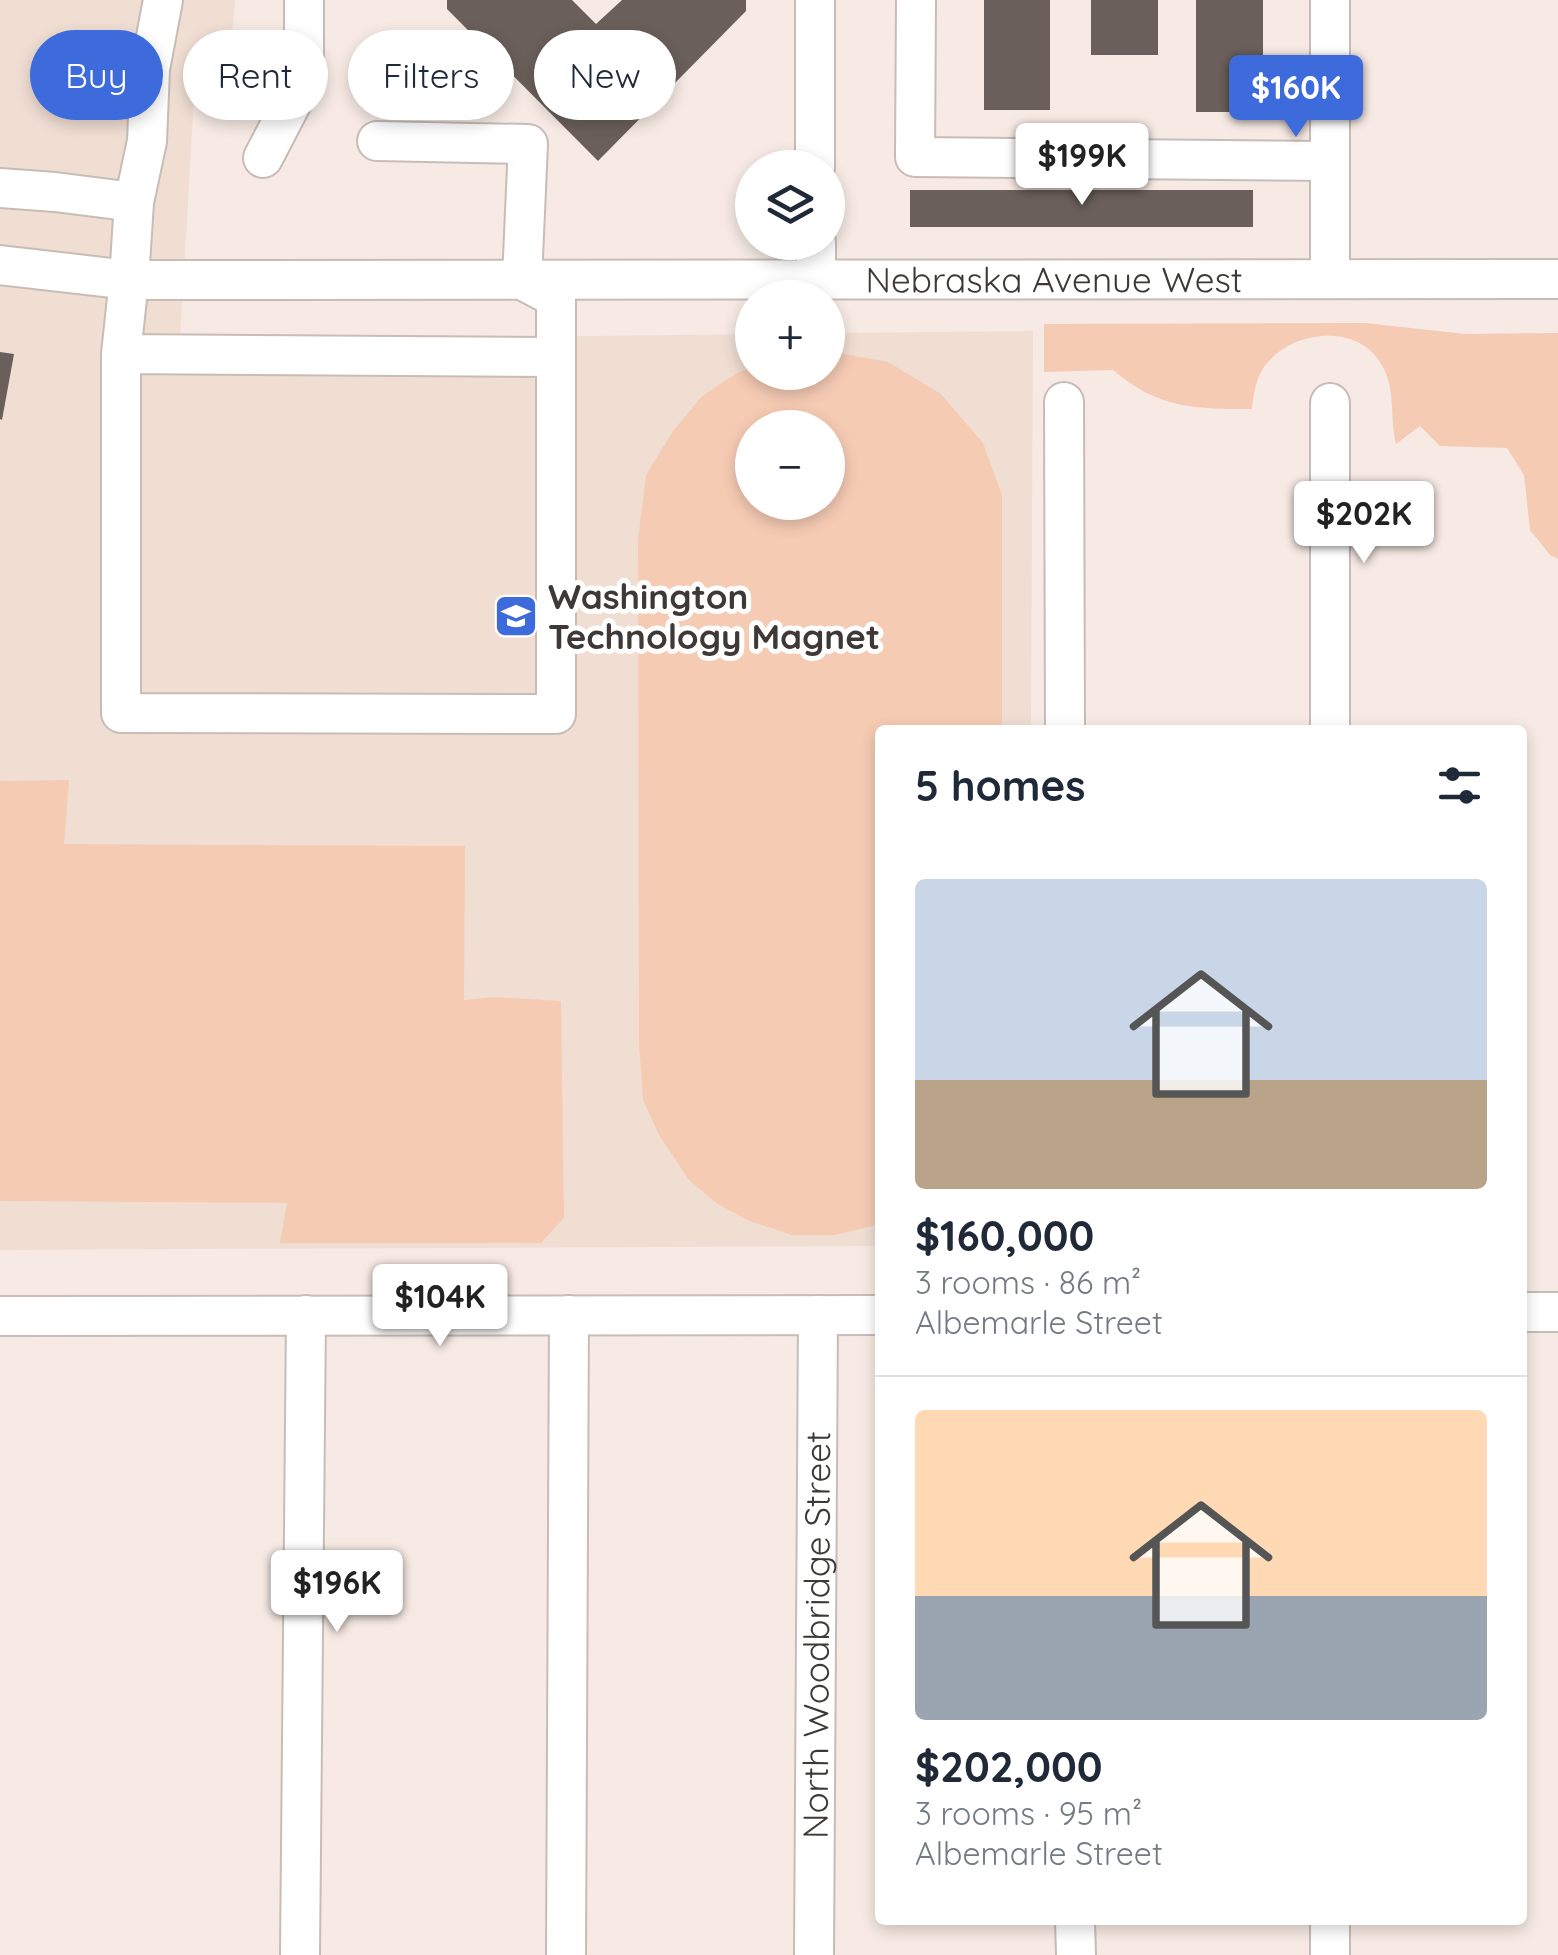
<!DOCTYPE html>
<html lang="en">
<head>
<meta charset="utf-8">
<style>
  :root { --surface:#fff; --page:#f2f2f3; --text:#1f2937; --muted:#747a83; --line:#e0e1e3; --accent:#3e6bdc }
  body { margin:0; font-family:Quicksand,sans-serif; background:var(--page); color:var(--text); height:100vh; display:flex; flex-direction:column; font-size:38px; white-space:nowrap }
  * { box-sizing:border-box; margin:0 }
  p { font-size:32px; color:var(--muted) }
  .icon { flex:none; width:55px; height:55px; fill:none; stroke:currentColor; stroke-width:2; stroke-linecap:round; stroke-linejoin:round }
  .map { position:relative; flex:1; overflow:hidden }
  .panel { position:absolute; left:875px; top:725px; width:652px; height:1200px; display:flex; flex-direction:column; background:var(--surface); border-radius:10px; box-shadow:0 5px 15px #0003 }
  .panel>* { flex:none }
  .guide { position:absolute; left:30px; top:30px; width:695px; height:90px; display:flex; gap:20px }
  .tools { position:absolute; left:735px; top:150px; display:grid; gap:20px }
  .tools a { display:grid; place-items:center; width:110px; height:110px; border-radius:50%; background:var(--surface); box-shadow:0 5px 15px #0003; font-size:50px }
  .price { position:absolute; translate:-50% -85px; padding:0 22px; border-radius:10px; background:#fff; color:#222; font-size:32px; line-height:65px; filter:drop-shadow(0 2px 5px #0008) }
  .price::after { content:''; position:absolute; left:50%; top:60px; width:30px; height:22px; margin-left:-15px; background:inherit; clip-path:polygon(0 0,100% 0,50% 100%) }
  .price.on { background:var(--accent); color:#fff }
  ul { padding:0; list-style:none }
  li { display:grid; align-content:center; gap:20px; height:530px; padding:0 40px }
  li+li { border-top:2px solid var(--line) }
  li span { display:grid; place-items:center; height:310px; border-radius:10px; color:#555 }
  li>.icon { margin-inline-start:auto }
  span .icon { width:180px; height:180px; fill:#fffc; stroke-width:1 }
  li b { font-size:42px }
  h2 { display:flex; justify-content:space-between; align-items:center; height:120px; padding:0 40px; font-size:42px }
  .pill { padding:0 35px; border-radius:45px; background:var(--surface); box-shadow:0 5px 15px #0003; font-size:35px; line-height:90px }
  .pill.on { background:var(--accent); color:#fff }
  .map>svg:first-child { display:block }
  .built { fill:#f0ded3; fill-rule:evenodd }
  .green { fill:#f6cbb4; fill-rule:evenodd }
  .building { fill:#6a5f5a }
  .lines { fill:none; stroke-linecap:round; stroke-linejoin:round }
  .minor-casing { stroke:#c8bcb6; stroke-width:42 }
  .minor { stroke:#fff; stroke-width:38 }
  .labels { text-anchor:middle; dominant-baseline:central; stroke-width:10; stroke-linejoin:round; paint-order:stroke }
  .street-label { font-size:35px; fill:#3e3936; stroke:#fff }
  .poi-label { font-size:35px; font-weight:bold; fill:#3e3936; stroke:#fff; text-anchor:start }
</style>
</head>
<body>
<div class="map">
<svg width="1558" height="1955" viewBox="0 0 1558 1955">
  <rect width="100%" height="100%" fill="#f7eae4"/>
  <path class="built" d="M0,0H235L233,27L194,98L180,341L752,334V372H828V333L1033,331L1031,730H880V1246L0,1250ZM752,428H828V502H752Z"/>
  <g class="green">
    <path d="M1365,323L1466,334L1558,333V559L1550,555L1530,530L1524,475L1507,448L1440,446L1420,426L1396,444C1389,416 1397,388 1380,362C1357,325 1298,330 1271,359C1257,372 1254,390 1252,409C1196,409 1158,409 1113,370L1044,372V324Z"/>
    <path d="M828,351L888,362L941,394L983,443L1002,495V730H880V1224L835,1235H792L750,1221L719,1205L689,1180L659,1135L643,1100L639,1044L638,540L646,475L673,431L702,396L737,373L752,367V372H828ZM752,428H828V502H752Z"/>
    <polygon points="69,780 64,844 465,846 464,1000 495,997 561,1001 564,1218 541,1243 280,1243 287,1203 0,1201 0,781"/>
  </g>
  <g class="building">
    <polygon points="447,0 572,0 596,24 622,0 746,0 746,11 598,161 447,9"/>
    <rect x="984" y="0" width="66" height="110"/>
    <rect x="1091" y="0" width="67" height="55"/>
    <rect x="1196" y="0" width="67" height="112"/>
    <rect x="910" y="190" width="343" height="37"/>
    <polygon points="0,352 14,354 2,420 0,419"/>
  </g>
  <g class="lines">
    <g class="minor-casing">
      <g id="minor">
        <polyline points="815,0 815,168"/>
        <polyline points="916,0 915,157 1330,161"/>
        <polyline points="1330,0 1330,279"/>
        <polyline points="377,141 528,144 522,280 556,298 556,357"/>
        <polyline points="263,158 304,79 304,0"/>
        <polyline points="0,188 55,192 134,202"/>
        <polyline points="816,242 816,280"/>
        <path id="s1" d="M0,265L129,280L1558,279"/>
        <polyline points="121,354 556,357 556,714 121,713 121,354 129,280 134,202 147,141 150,69 163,0"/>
        <polyline points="1064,402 1065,730"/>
        <polyline points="1330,403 1330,730"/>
        <polyline points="1522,1312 1558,1312"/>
        <polyline points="0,1316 880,1315"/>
        <polyline points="1075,1920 1076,1955"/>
        <polyline points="300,1955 306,1315"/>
        <polyline points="566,1955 569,1315"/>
        <path id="s2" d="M814,1955L818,1315"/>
        <polyline points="1330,1955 1330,1920"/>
      </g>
    </g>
    <use href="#minor" class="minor"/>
  </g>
  <defs>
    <g id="school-square" transform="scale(2.25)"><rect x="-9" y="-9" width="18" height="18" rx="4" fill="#3e6bdc" stroke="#fff"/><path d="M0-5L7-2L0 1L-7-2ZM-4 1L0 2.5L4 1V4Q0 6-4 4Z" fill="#fff"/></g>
  </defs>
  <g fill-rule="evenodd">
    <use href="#school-square" x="516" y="616"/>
  </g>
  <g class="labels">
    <g class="street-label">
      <text stroke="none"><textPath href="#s1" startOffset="1055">Nebraska Avenue West</textPath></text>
      <text stroke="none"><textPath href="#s2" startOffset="320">North Woodbridge Street</textPath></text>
    </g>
    <g class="poi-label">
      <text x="548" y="596">Washington<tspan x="548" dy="40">Technology Magnet</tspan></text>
    </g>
  </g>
</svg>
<div class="tools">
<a><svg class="icon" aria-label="layers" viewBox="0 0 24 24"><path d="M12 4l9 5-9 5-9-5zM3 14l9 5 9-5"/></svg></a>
<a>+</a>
<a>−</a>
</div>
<b class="price on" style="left:1296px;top:140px">$160K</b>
<b class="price" style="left:1082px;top:208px">$199K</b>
<b class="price" style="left:1364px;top:566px">$202K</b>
<b class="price" style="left:440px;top:1349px">$104K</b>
<b class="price" style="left:337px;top:1635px">$196K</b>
<div class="guide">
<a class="pill on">Buy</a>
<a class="pill">Rent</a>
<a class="pill">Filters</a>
<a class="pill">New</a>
</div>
<section class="panel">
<h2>5 homes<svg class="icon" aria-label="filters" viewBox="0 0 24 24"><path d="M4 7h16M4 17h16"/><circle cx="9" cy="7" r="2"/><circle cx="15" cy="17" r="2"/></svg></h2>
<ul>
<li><span style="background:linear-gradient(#c9d6e8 65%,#b9a48a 0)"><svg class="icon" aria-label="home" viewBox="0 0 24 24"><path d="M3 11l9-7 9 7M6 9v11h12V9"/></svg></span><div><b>$160,000</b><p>3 rooms · 86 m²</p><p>Albemarle Street</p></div></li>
<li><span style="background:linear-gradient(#ffd9b3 60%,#9aa5b1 0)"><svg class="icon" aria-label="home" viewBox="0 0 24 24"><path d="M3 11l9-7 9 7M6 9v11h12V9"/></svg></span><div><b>$202,000</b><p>3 rooms · 95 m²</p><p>Albemarle Street</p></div></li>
</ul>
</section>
</div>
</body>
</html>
